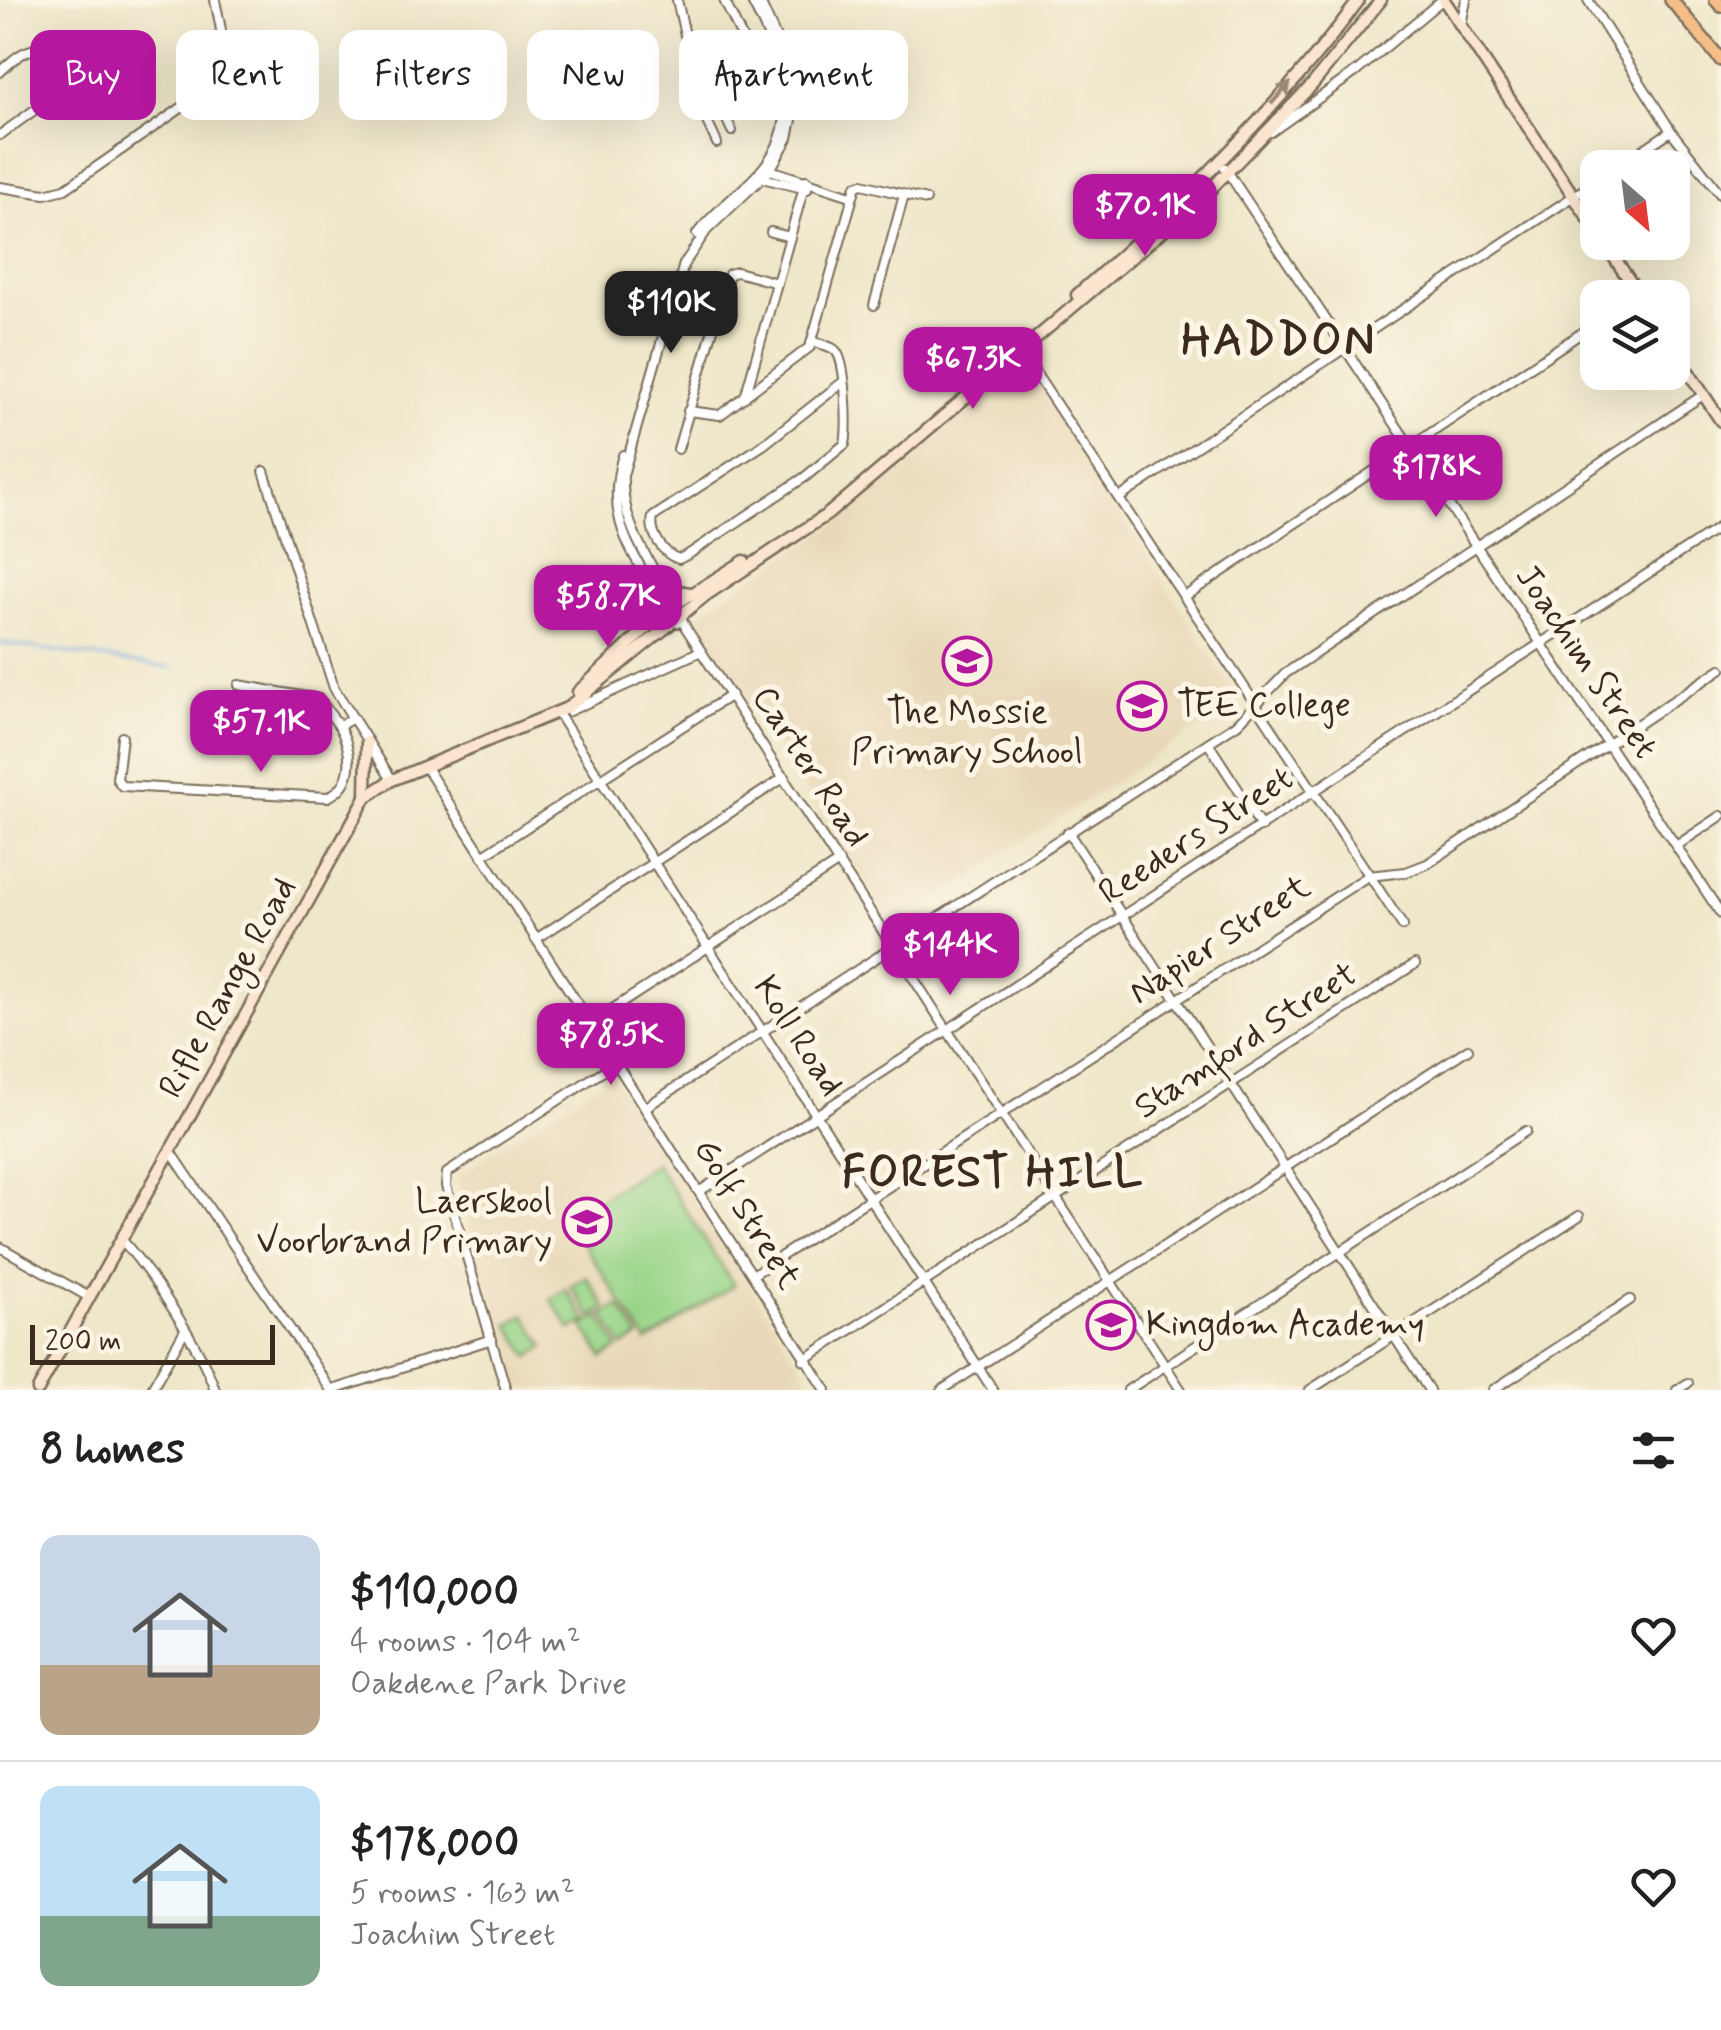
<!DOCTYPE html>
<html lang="en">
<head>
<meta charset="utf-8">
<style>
  :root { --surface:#fff; --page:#f6f6f6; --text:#222; --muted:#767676; --line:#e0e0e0; --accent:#b5179e }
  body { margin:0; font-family:Mynerve,sans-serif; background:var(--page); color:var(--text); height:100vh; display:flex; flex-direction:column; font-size:38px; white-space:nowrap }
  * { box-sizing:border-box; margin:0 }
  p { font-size:32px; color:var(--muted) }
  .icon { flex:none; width:55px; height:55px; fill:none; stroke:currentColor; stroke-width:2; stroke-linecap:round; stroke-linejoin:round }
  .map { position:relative; height:1390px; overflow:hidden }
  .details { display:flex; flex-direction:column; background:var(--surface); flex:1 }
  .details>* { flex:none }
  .banner { position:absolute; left:30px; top:30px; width:1000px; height:90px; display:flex; gap:20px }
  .needle { width:65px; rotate:152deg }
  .buttons { position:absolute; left:1580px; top:150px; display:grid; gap:20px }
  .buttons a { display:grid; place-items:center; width:110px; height:110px; border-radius:20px; background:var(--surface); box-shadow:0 10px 40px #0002; font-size:50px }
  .scale { position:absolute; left:30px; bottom:25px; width:245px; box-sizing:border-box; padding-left:10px; border:5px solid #3b2a1e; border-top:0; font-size:28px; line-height:35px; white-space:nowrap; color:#3b2a1e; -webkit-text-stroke:8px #fcf5e5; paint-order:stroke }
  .price { position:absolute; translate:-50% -85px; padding:0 22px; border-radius:20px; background:var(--accent); color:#fff; font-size:32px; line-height:65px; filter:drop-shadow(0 2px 5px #0008) }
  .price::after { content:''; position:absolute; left:50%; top:60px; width:30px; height:22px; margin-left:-15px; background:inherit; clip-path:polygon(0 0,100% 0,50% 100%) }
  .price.selected { background:#222; color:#fff }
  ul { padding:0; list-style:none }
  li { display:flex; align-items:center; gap:30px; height:250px; padding:0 40px }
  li+li { border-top:2px solid var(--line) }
  li span { display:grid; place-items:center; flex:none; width:280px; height:200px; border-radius:20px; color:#555 }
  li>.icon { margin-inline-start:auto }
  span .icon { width:120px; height:120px; fill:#fffc; stroke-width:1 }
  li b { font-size:42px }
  h2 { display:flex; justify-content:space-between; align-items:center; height:120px; padding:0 40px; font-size:42px }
  .tag { padding:0 35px; border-radius:20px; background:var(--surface); box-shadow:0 10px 40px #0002; font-size:35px; line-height:90px }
  .tag.selected { background:var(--accent); color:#fff }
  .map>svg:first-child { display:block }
  .built { fill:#e9d9ba }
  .green { fill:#99d589; stroke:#6a8054; stroke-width:2.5 }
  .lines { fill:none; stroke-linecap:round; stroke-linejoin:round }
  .stream { stroke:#72abe1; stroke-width:2.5 }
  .street-casing { stroke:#7a6c5a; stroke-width:12 }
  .secondary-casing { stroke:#7a6c5a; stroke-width:15 }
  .primary-casing { stroke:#7a6c5a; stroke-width:16 }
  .street { stroke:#fff; stroke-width:8 }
  .secondary { stroke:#fbe5cf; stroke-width:10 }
  .primary { stroke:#f6be86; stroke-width:11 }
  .oneway { fill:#9b8876 }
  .labels { text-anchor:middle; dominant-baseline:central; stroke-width:10; stroke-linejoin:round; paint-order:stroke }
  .street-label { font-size:35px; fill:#3b2a1e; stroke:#fcf5e5 }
  .poi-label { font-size:35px; fill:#3b2a1e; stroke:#fcf5e5; text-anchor:start }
  .district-label { font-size:45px; font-weight:bold; letter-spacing:2.5px; fill:#3b2a1e; stroke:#fcf5e5 }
</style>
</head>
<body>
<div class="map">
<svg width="1721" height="1390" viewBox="0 0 1721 1390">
  <rect width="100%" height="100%" fill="#fcf5e5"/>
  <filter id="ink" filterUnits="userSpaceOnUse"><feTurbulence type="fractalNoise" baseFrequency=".01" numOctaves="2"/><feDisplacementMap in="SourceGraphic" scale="20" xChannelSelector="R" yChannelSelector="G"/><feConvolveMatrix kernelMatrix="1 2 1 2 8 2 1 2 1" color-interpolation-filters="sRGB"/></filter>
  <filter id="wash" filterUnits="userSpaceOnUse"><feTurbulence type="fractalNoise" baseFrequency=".0048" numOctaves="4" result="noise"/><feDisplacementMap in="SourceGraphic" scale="40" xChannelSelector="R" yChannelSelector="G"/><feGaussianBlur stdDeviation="2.25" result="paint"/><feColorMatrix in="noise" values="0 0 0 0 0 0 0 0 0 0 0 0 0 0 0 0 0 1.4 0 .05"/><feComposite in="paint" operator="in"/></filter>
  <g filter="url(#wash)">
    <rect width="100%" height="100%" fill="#efe7c9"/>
    <g class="built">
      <polygon points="1024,363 1240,701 893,926 695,620 696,615 829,528"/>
      <polygon points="612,1075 763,1306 817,1390 515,1390 455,1176"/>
    </g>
    <g class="green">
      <polygon points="655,1163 734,1285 647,1342 568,1220"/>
      <polygon points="586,1276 606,1308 591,1317 571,1286"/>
      <polygon points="566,1289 587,1321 571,1330 551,1299"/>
      <polygon points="619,1305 639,1337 623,1346 603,1315"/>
      <polygon points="525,1315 545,1347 529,1357 509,1325"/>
      <polygon points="599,1316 619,1348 603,1358 583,1326"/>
    </g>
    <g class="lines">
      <polyline class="stream" points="0,643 173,668"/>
    </g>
  </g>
  <g filter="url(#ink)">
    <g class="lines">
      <g class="street-casing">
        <g id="street">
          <polyline points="677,0 703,113 717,143"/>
          <path d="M759,0L792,73L795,106L788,138L770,170L707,230L684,264L623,475C620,535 664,577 686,628L1181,1390"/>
          <polyline points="1588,0 1671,131 1721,195"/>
          <polyline points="1461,25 1466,0"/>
          <path d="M0,72C18,55 33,40 56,57L63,76L51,98L0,135"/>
          <polyline points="695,79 748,50 724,0"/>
          <polyline points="714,92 732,131"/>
          <polyline points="699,100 734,81"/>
          <polyline points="1271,132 1357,71 1442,0"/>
          <polyline points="1225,168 1721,914"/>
          <polyline points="1616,168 1671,131"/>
          <polyline points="767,169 851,196"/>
          <polyline points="758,177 807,189"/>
          <path d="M0,187L45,194L65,189L207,90C233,65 221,31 215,0"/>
          <polyline points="771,232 790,237"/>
          <path d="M697,234C716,209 743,192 763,168C807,115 778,52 751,0"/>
          <polyline points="874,305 904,195"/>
          <path d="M813,342C820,344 829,345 835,350C847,360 848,429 845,444L805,477L689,554L679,559C663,555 649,532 653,517L763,445L843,382"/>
          <polyline points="1018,347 1403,926"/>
          <polyline points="745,397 806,180"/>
          <polyline points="688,411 720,415 810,347 856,186 862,184 926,200"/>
          <polyline points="678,449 729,274 737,272 777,283"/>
          <path d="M623,455C607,508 623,539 650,583C658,597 666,613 678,623"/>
          <polyline points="264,471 334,688 392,780"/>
          <polyline points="1119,498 1598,180"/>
          <polyline points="1184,597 1598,322"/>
          <polyline points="239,685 319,699 339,726"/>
          <polyline points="569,711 701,651"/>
          <polyline points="557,712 993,1390"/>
          <path d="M122,737L117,779L122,786L328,797C357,783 352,750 339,726L351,719"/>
          <polyline points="1208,743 1234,783"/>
          <polyline points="425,766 826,1390"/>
          <polyline points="1236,786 1261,827"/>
          <polyline points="1068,832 1429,1390"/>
          <polyline points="1676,846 1721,816"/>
          <polyline points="482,856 731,695"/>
          <polyline points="536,939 785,777"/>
          <polyline points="591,1023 839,862"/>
          <polyline points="646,1107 1237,724 1286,673 1703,395"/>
          <polyline points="170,1150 331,1390"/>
          <polyline points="700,1191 1721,526"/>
          <path d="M121,1239C151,1272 201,1347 215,1390"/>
          <polyline points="0,1247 89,1297"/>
          <polyline points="754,1274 1368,876 1406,872 1427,864 1721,669"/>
          <polyline points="804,1360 1415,964"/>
          <polyline points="151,1390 185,1330"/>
          <polyline points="333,1390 492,1339"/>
          <polyline points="506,1390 446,1186 447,1173 617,1062"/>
          <polyline points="942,1390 1468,1049"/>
          <polyline points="1128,1390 1526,1131"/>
          <polyline points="1310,1390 1579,1216"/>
          <polyline points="1493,1390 1630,1300"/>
          <polyline points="1677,1390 1688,1383"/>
        </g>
      </g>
      <g class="secondary-casing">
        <g id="secondary">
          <polyline points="1444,0 1598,233"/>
          <polyline points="1604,242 1641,298"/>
          <path d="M1077,295C1178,206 1279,109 1359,0"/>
          <polyline points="1672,347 1721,421"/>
          <polyline points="656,577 678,591 690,593"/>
          <polyline points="578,692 666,610 744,561"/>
          <polyline points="366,797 367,742"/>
          <polyline points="38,1390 366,797 392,780 567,708 706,595 828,514 1205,195 1312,85 1381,0"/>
        </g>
      </g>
      <g class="primary-casing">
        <g id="primary">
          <polyline points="1671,0 1721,60"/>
          <polyline points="1716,0 1721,6"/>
        </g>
      </g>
      <use href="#street" class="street"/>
      <use href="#secondary" class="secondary"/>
      <use href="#primary" class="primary"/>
    </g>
    <defs><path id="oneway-solid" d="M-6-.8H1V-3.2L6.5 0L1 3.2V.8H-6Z" transform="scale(2.5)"/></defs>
    <use class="oneway" href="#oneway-solid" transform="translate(1281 93) rotate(-48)"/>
  </g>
  <defs>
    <g id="school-ring" transform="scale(2.5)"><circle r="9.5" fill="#fcf5e5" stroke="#b5179e" stroke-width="1.5"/><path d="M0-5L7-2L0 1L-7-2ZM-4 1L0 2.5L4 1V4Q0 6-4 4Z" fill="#b5179e"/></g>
    <g id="university-ring" transform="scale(2.5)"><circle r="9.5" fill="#fcf5e5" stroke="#b5179e" stroke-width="1.5"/><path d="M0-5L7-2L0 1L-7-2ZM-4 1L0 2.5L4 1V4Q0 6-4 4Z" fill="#b5179e"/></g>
  </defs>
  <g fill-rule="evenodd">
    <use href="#school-ring" x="967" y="661"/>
    <use href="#university-ring" x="1142" y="706"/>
    <use href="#school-ring" x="587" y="1222"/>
    <use href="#school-ring" x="1111" y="1325"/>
  </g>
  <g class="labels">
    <g class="street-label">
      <text transform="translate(1586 662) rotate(56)">Joachim Street</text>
      <text transform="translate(810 767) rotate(57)">Carter Road</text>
      <text transform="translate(1196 836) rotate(-33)">Reeders Street</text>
      <text transform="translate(1220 940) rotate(-33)">Napier Street</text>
      <text transform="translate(228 988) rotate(-61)">Rifle Range Road</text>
      <text transform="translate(798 1036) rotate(57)">Koll Road</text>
      <text transform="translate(1246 1041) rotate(-33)">Stamford Street</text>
      <text transform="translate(747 1214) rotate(58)">Golf Street</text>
    </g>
    <g class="poi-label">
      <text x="1177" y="706">TEE College</text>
      <text x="967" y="713" text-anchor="middle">The Mossie<tspan x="967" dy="40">Primary School</tspan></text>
      <text x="552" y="1202" text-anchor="end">Laerskool<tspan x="552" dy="40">Voorbrand Primary</tspan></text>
      <text x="1146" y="1325">Kingdom Academy</text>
    </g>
    <g class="district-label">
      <text x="1279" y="341">HADDON</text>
      <text x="993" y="1173">FOREST HILL</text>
    </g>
  </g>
</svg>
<div class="buttons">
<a><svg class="needle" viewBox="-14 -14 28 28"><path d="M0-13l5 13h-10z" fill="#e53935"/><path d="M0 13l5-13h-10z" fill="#767676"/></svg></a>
<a><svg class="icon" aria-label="layers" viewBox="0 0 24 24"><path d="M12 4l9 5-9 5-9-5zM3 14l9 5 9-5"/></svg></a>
</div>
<div class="scale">200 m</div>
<b class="price" style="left:1145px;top:259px">$70.1K</b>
<b class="price selected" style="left:671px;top:356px">$110K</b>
<b class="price" style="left:973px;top:412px">$67.3K</b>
<b class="price" style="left:1436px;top:520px">$178K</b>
<b class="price" style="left:608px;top:650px">$58.7K</b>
<b class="price" style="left:261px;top:775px">$57.1K</b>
<b class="price" style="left:950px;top:998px">$144K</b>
<b class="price" style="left:611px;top:1088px">$78.5K</b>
<div class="banner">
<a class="tag selected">Buy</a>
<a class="tag">Rent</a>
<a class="tag">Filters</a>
<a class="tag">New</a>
<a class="tag">Apartment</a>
</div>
</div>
<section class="details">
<h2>8 homes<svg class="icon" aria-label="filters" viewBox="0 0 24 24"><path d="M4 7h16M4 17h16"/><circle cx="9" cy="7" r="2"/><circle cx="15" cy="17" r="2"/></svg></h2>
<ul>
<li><span style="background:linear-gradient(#c9d6e8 65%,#b9a48a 0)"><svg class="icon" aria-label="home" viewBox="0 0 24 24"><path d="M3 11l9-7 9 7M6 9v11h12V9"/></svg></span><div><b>$110,000</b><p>4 rooms · 104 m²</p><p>Oakdene Park Drive</p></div><svg class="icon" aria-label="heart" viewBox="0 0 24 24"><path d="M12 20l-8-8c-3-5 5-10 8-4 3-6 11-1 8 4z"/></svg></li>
<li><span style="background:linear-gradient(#bfe0f5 65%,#7fa58c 0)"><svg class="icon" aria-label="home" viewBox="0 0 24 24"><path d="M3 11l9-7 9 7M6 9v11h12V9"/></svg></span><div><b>$178,000</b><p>5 rooms · 163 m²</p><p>Joachim Street</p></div><svg class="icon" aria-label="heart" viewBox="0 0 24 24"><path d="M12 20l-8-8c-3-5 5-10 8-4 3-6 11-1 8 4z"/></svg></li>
</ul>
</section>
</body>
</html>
